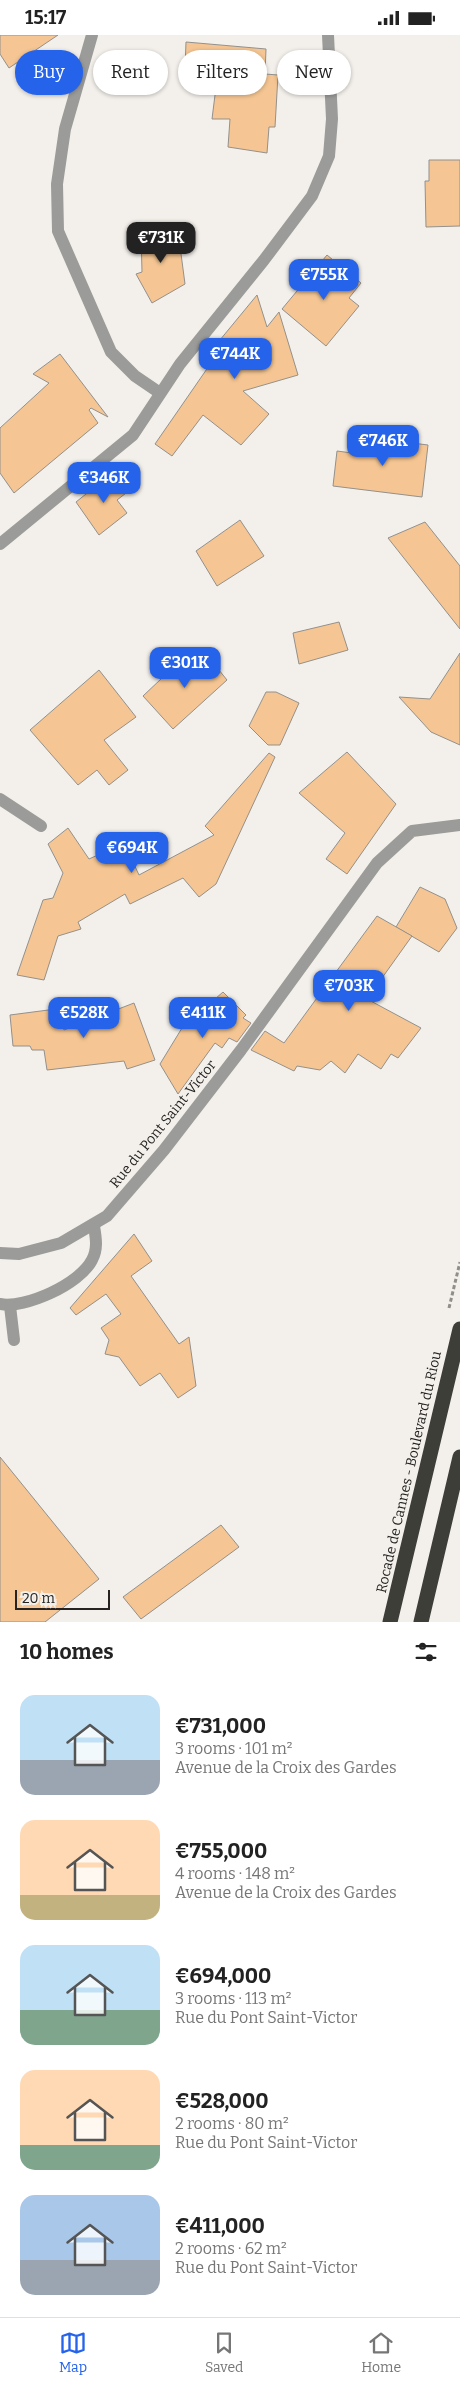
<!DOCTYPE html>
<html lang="en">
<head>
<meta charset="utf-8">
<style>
  :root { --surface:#fff; --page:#f6f6f6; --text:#222; --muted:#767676; --line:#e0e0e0; --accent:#2563eb }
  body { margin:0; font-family:Bitter,serif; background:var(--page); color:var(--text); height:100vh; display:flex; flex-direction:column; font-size:19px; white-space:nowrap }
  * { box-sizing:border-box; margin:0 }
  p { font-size:16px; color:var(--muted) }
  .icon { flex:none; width:28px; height:28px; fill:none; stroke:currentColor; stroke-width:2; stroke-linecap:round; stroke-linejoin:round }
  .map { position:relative; height:1587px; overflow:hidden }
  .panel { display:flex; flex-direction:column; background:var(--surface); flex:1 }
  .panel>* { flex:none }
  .hud { position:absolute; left:15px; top:15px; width:430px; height:45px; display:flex; gap:10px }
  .scale { position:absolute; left:15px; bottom:12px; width:95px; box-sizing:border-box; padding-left:5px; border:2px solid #252422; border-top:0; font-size:14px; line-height:18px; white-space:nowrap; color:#252422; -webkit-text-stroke:4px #f3f0eb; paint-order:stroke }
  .price { position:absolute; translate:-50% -42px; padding:0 11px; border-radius:10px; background:var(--accent); color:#fff; font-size:16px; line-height:32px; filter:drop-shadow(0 1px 2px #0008) }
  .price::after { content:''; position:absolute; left:50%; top:30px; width:15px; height:11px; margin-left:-8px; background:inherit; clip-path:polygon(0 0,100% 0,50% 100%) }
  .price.active { background:#222; color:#fff }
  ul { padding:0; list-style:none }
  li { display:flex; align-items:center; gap:15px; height:125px; padding:0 20px }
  li span { display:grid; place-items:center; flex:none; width:140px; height:100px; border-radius:15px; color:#555 }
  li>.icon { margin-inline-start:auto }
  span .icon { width:60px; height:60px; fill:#fffc; stroke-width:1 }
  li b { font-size:21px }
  h2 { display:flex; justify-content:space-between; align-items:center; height:60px; padding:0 20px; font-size:21px }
  .pill { padding:0 18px; border-radius:22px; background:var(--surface); box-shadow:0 1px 4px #0004; font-size:18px; line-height:45px }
  .pill.active { background:var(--accent); color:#fff }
  .status { display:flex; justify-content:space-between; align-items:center; height:35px; padding:0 25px; background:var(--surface); direction:ltr }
  .status svg { height:14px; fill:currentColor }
  .tab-bar { display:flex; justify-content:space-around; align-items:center; height:70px; border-top:1px solid var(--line); background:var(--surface); font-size:14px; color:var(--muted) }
  .tab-bar a { display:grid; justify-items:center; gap:2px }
  .tab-bar .active { color:var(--accent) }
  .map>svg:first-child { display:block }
  .building { fill:#f5c693; stroke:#93908c }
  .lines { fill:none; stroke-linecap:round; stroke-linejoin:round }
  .path { stroke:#908e8b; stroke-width:3; stroke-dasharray:4 2.5; stroke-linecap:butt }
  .minor { stroke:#9b9b99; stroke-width:12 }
  .highway { stroke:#3e3e39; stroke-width:15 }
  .labels { text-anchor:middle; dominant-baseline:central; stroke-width:4; stroke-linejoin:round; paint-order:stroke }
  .street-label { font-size:14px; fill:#252422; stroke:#f3f0eb }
</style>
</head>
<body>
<div class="status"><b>15:17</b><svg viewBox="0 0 49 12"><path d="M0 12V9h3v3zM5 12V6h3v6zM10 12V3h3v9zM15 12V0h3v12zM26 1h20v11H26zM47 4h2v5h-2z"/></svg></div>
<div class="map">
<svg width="460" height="1587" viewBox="0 0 460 1587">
  <rect width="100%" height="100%" fill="#f3f0eb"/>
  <g class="building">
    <polygon points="0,0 58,0 9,33 0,19"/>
    <polygon points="186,7 266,14 265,39 278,40 275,92 269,92 267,118 228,112 230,84 212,84 218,36 185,33"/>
    <polygon points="429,125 460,125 460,191 426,192 425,146 429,146"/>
    <polygon points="178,196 185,249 152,268 136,239 142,237 141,199"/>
    <polygon points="327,220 361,248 349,263 359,271 326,311 282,274"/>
    <polygon points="257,260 267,292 279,277 298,340 243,356 269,379 241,410 203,380 172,421 155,409 220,315 215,311"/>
    <polygon points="60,319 108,382 91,373 89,375 98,388 14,458 0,438 0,393 49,348 33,339"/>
    <polygon points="354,403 372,406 372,403 428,410 422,462 333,451 337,416 352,418"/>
    <polygon points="111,439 130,455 117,465 127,478 99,500 76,467"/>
    <polygon points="240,485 264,521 217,551 196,516"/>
    <polygon points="425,487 460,531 460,594 388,503"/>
    <polygon points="339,587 348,615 299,629 293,598"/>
    <polygon points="460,618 460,710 431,697 399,662 430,664"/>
    <polygon points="206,619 227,645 173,694 143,661 180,626 201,621 203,623"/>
    <polygon points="99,635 136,682 104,705 128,735 109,750 97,735 78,750 30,695"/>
    <polygon points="266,657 276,657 299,668 280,710 268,710 249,691"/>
    <polygon points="347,717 396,769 347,839 326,824 345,798 299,758"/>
    <polygon points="269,718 275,722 216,849 199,862 183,843 130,869 125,859 78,887 81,894 58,901 44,945 17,940 43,865 53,863 63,838 48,809 68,793 89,824 124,808 139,840 214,800 205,791"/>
    <polygon points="420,852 445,864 457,893 439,917 396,892"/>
    <polygon points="377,881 412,901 367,964 421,993 398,1023 391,1019 381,1034 358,1019 345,1038 331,1026 320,1035 297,1031 294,1036 251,1015 265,996 284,1008"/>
    <polygon points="223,957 246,980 243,983 251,988 237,1007 229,1003 222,1013 215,1008 178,1059 160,1029 182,993"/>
    <polygon points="134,968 155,1025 127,1034 124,1026 47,1035 44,1015 32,1015 30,1011 13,1011 10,980 56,974 64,995"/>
    <polygon points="134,1199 152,1226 131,1241 179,1309 189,1302 196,1351 178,1363 160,1338 140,1351 119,1322 105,1319 109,1305 101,1293 121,1279 106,1259 76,1280 70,1273"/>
    <polygon points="0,1422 99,1544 45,1587 0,1587"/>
    <polygon points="221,1490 239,1512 141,1584 123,1562"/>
  </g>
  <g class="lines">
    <polyline class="path" points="449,1273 460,1227"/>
    <g class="minor">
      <polyline points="92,0 65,94 57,149 58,196 111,317 135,341 160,358"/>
      <polyline points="0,509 133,400 180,329 264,225 312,161 329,121 332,84 328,0"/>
      <polyline points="0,764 41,791"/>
      <polyline points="0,1218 19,1219 61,1208 107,1181 164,1115 241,1015 377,828 412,796 460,790"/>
      <path d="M0,1269C25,1274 80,1249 92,1225C98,1214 96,1203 94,1191"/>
      <polyline points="10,1271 14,1305"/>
    </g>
    <g class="highway">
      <polyline points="390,1587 460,1294"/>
      <polyline points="421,1587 460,1422"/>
    </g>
  </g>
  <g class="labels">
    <g class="street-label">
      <text transform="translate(163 1089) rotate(-51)">Rue du Pont Saint-Victor</text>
      <text transform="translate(409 1437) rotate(-77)">Rocade de Cannes - Boulevard du Riou</text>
    </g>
  </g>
</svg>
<div class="scale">20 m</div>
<b class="price active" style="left:161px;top:229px">€731K</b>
<b class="price" style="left:324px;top:266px">€755K</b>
<b class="price" style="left:235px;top:345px">€744K</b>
<b class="price" style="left:383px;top:432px">€746K</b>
<b class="price" style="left:104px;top:469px">€346K</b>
<b class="price" style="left:185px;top:654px">€301K</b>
<b class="price" style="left:132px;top:839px">€694K</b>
<b class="price" style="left:349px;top:977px">€703K</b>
<b class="price" style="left:84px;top:1004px">€528K</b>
<b class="price" style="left:203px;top:1004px">€411K</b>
<div class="hud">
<a class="pill active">Buy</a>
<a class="pill">Rent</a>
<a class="pill">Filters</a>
<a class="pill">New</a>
</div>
</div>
<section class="panel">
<h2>10 homes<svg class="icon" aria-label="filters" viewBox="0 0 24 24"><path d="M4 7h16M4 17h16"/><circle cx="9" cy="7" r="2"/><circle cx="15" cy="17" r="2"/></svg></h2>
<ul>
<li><span style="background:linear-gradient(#bfe0f5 65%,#9aa5b1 0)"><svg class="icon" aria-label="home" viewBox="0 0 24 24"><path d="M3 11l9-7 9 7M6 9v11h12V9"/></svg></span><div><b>€731,000</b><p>3 rooms · 101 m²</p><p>Avenue de la Croix des Gardes</p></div></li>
<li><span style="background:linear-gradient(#ffd9b3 75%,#c2b280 0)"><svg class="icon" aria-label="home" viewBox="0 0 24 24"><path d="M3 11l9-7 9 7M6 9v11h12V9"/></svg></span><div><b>€755,000</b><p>4 rooms · 148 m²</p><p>Avenue de la Croix des Gardes</p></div></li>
<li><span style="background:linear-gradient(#bfe0f5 65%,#7fa58c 0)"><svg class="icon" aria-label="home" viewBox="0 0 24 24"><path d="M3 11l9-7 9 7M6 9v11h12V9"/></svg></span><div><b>€694,000</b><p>3 rooms · 113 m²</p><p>Rue du Pont Saint-Victor</p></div></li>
<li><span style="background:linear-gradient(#ffd9b3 75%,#7fa58c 0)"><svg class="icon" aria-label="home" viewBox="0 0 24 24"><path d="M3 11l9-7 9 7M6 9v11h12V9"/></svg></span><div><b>€528,000</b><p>2 rooms · 80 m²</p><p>Rue du Pont Saint-Victor</p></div></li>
<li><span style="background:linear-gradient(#a9c7e8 65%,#9aa5b1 0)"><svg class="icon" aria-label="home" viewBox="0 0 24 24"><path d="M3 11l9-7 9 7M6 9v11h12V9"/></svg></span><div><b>€411,000</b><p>2 rooms · 62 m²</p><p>Rue du Pont Saint-Victor</p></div></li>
</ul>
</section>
<nav class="tab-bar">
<a class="active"><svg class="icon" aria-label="map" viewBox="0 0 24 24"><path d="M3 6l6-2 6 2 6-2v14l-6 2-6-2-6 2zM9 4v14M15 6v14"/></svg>Map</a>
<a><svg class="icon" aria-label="saved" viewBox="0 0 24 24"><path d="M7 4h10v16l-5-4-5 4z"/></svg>Saved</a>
<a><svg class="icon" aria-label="home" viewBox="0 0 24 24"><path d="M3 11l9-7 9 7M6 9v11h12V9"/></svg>Home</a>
</nav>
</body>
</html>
